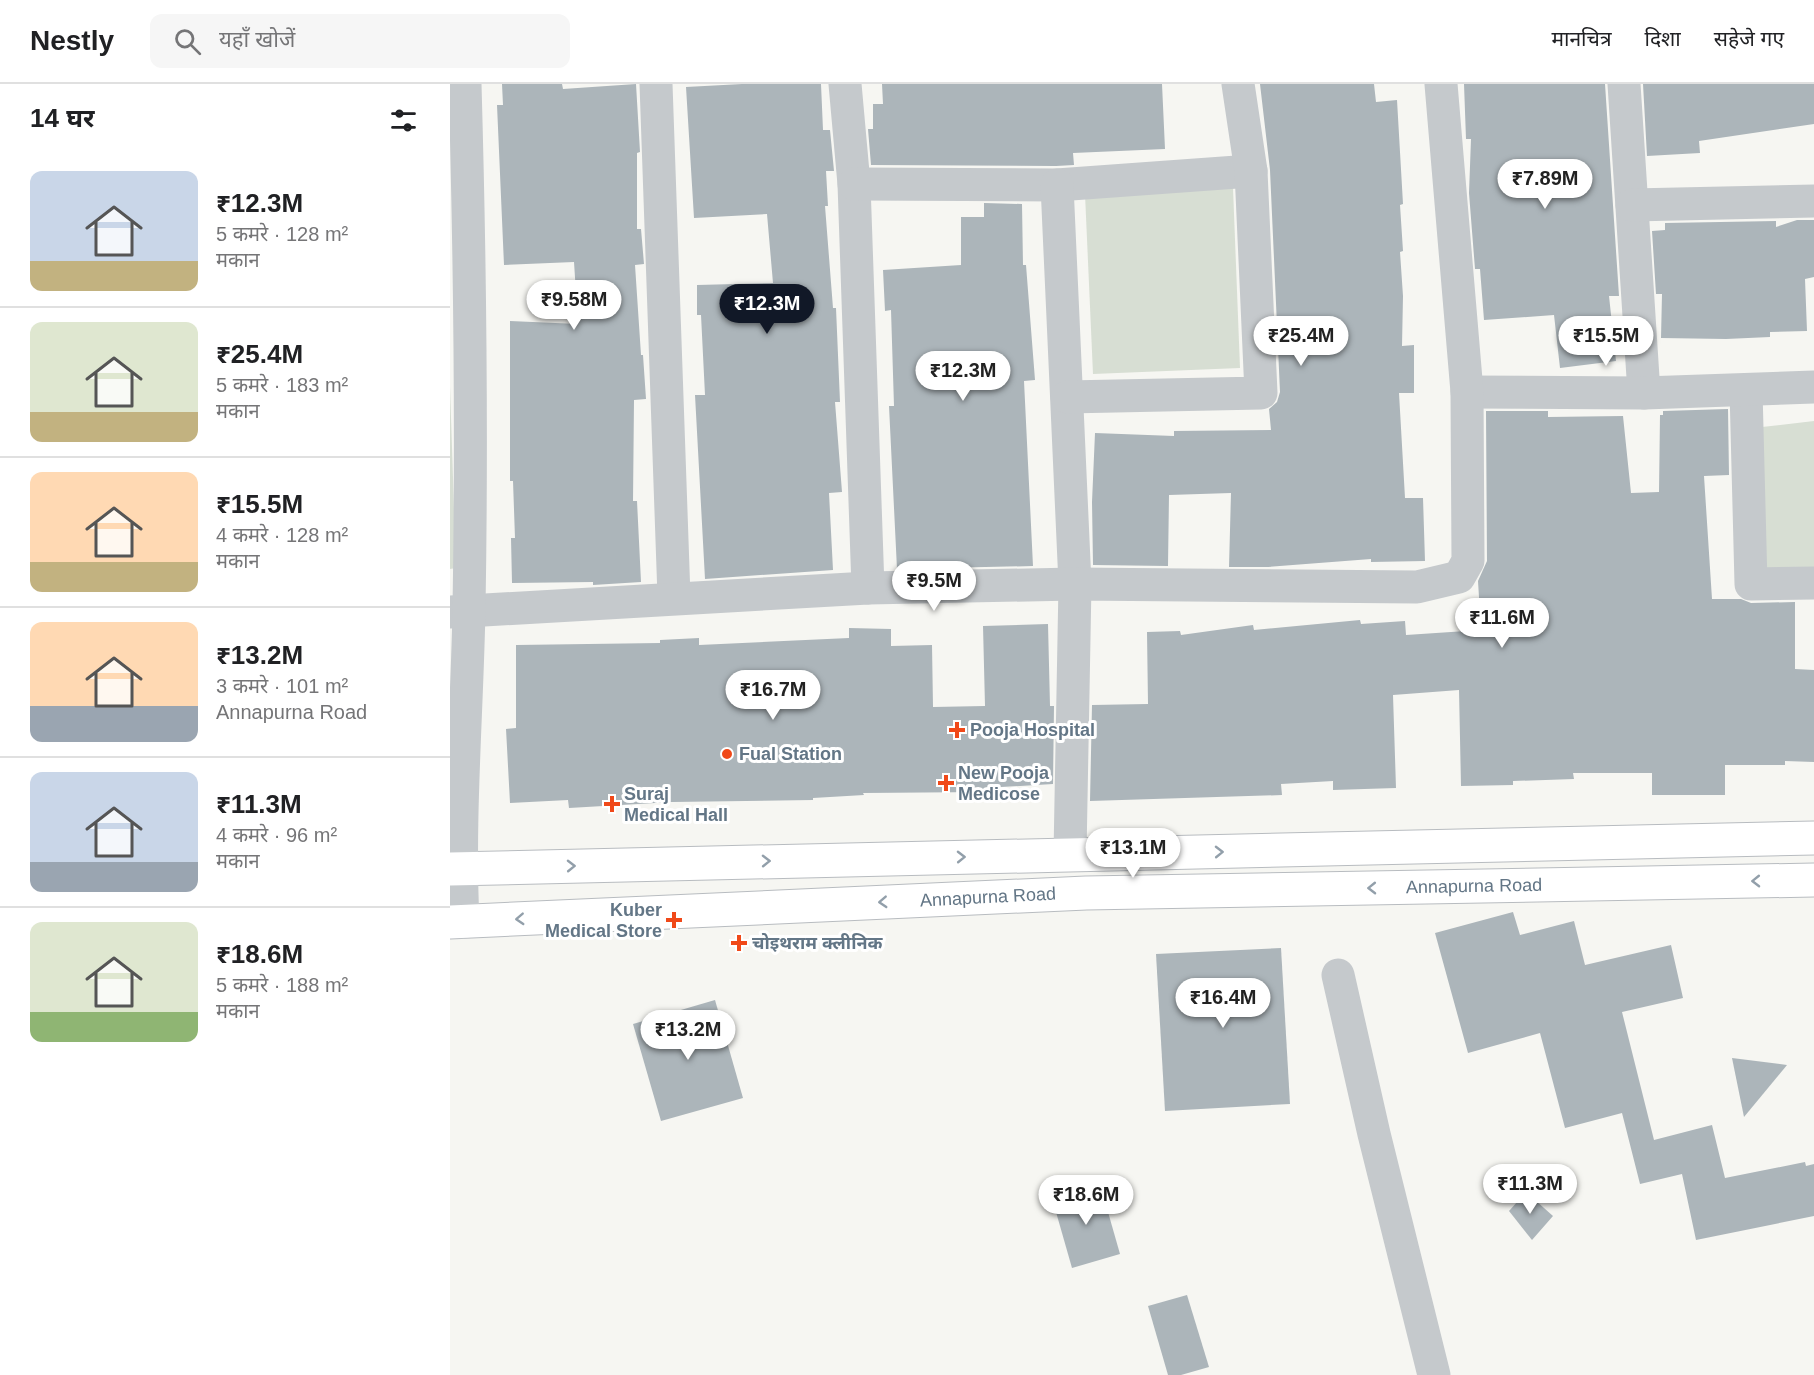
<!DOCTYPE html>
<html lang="hi">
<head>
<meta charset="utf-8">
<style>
  :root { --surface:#fff; --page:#f6f6f6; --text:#202124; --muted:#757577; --line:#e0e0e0; --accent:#111827 }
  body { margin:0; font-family:Helvetica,"Noto Sans Devanagari",sans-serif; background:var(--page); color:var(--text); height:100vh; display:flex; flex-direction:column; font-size:22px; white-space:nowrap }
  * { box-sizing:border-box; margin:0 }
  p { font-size:20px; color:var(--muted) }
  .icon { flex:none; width:33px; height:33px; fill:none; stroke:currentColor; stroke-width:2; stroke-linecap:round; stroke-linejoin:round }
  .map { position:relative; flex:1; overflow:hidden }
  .drawer { display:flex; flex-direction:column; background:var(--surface); width:450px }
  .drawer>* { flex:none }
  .price { position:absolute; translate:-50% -51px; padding:0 14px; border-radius:21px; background:#fff; color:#222; font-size:20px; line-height:39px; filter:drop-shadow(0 2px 3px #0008) }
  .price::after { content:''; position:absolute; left:50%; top:36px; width:18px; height:14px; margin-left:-9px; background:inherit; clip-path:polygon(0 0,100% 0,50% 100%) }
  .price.on { background:var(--accent); color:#fff }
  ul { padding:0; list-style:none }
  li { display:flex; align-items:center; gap:18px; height:150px; padding:0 30px }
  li+li { border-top:2px solid var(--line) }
  li span { display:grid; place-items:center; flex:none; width:168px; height:120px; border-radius:12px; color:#555 }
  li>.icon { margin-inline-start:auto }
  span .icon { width:72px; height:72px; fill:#fffc; stroke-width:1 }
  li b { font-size:26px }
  h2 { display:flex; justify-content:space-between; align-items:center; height:72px; padding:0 30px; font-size:26px }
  header { display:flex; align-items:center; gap:36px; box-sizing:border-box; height:84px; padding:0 30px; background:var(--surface); border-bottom:2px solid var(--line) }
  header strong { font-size:28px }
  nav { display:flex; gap:33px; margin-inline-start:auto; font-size:21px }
  .search { width:420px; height:54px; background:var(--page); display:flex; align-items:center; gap:15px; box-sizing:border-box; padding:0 21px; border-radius:12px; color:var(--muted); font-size:22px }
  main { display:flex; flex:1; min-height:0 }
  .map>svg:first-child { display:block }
  .green { fill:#d7ded3 }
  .building { fill:#acb5ba }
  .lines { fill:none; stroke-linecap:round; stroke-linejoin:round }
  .major-casing { stroke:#b8bcc0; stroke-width:35 }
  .minor { stroke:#c5c9cc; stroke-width:33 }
  .major { stroke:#fff; stroke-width:33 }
  .oneway { stroke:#929faa }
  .poi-dot { fill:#f04919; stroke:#fff; stroke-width:2 }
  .labels { text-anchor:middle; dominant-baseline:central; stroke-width:6; stroke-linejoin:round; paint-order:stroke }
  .poi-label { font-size:18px; font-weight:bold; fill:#637686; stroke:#fff; text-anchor:start }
  .street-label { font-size:18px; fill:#637686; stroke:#fff }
</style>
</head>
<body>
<header>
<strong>Nestly</strong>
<div class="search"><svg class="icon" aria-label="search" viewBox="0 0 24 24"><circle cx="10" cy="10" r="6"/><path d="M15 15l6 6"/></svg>यहाँ खोजें</div>
<nav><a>मानचित्र</a><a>दिशा</a><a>सहेजे गए</a></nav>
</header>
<main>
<section class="drawer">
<h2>14 घर<svg class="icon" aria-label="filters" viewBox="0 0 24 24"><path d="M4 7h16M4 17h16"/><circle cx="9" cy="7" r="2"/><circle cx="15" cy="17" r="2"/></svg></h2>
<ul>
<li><span style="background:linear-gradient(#c9d6e8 75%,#c2b280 0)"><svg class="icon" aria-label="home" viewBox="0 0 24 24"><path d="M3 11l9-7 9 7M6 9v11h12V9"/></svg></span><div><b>₹12.3M</b><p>5 कमरे · 128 m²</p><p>मकान</p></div></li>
<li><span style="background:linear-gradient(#dfe7d0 75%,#c2b280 0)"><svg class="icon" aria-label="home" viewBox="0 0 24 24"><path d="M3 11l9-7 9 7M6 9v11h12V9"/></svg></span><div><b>₹25.4M</b><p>5 कमरे · 183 m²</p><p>मकान</p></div></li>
<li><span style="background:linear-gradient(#ffd9b3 75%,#c2b280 0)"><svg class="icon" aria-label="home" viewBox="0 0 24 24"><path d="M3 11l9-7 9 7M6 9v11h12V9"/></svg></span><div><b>₹15.5M</b><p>4 कमरे · 128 m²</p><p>मकान</p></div></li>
<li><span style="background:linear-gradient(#ffd9b3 70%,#9aa5b1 0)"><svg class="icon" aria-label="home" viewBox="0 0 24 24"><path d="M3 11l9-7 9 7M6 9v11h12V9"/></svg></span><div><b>₹13.2M</b><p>3 कमरे · 101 m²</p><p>Annapurna Road</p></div></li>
<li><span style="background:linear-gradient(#c9d6e8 75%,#9aa5b1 0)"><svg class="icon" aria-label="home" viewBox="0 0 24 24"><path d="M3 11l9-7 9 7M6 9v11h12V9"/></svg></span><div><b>₹11.3M</b><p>4 कमरे · 96 m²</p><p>मकान</p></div></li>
<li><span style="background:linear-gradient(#dfe7d0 75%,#8fb573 0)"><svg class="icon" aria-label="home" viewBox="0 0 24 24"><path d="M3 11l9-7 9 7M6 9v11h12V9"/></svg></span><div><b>₹18.6M</b><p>5 कमरे · 188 m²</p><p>मकान</p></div></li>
</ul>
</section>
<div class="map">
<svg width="1364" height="1291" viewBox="0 0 1364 1291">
  <rect width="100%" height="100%" fill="#f6f6f2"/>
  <g class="green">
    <polygon points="783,104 790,284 643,290 635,110"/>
    <polygon points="0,303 6,484 0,485"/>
    <polygon points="1364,337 1364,492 1316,494 1312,343"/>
  </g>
  <g class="building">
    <polygon points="52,0 112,0 113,5 186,0 190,68 187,69 187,145 191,145 194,180 185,181 191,271 193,271 196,315 184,316 183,417 187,417 191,498 143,501 143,498 62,499 61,454 65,454 63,397 60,397 60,237 128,240 124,178 54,181 47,21 53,21"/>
    <polygon points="292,0 371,0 373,46 380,46 384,87 376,87 378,122 375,122 383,224 386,224 390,318 385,318 392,408 379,409 383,486 255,495 245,311 255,311 251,231 247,231 247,201 323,199 317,130 244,134 236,3"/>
    <polygon points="432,0 712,0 715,65 623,69 624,81 606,82 421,81 418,45 423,45 423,20 433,20"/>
    <polygon points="810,0 924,0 926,18 947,16 953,120 950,121 953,167 950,168 953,212 952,262 964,261 964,309 949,309 955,414 973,414 975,477 921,478 921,475 818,483 779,483 781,409 719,411 718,482 643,481 642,418 645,349 724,352 724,347 821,346 819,325 827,318 830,308 820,86"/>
    <polygon points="1014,0 1155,0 1169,212 1159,212 1166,277 1110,284 1104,231 1034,236 1030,185 1025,185 1019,109 1021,55 1016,55"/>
    <polygon points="1193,0 1364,0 1364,40 1249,57 1250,69 1197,72"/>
    <polygon points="534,119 572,120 573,181 576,181 585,296 574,297 583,482 447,485 439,322 444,322 441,226 435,227 433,186 511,181 511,133 534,133"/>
    <polygon points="1347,136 1364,136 1364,193 1355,195 1357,247 1320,248 1320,253 1276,255 1211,254 1212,210 1206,210 1202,147 1215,146 1215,139 1326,137 1326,143"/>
    <polygon points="1278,325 1279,391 1254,392 1262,515 1291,515 1301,519 1345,518 1345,585 1364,586 1364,678 1335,677 1335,681 1275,681 1275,711 1202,711 1202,689 1123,689 1124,695 1063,697 1063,701 1011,702 1009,606 943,611 946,704 883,706 883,697 831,700 832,711 640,717 642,621 698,620 697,548 730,547 731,551 803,541 804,546 910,536 911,540 955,537 956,551 1031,546 1028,497 1037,477 1036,327 1098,327 1098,333 1173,332 1181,409 1209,408 1210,331 1213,331 1213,327"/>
    <polygon points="598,540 600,622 604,622 603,700 534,704 534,708 413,709 414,711 363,714 363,716 222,718 119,724 118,716 60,719 56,645 66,644 66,561 210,559 210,556 249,554 249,561 399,554 399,544 441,545 441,562 482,561 483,623 535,622 533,542"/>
    <polygon points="1063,828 1070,851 1124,837 1135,881 1221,861 1233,914 1172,928 1204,1056 1262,1041 1275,1094 1355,1078 1356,1082 1364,1080 1364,1132 1246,1156 1232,1090 1190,1100 1172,1029 1115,1044 1090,949 1018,969 985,849"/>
    <polygon points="831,864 840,1020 715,1027 706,870"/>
    <polygon points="265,916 293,1014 211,1037 183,940"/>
    <polygon points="1282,974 1337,981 1294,1033"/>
    <polygon points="650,1100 670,1170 622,1184 602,1114"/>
    <polygon points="1076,1108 1103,1132 1082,1156 1059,1127"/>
    <polygon points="737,1211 759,1283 731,1291 718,1291 698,1222"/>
  </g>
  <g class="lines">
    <g class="major-casing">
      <g id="major">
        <polyline points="0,785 1364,754"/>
        <polyline points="0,838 636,809 1364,796"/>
      </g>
    </g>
    <g class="minor">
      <polyline points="206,0 224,513"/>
      <polyline points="395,0 404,100 418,504"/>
      <polyline points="1174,0 1194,309"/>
      <polyline points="404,100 607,101 801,87"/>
      <polyline points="607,101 625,500 620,770"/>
      <polyline points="1182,121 1364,117"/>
      <polyline points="1296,306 1301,500 1364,499"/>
      <polyline points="1017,308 1194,309 1364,303"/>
      <polyline points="617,313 811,309 801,87 788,0"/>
      <polyline points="0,528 418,504 625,500 967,503 1009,493 1018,477 1017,308 991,0"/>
      <path d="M13,838C8,734 17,630 19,525C22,350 20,175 15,0"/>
      <polyline points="888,891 924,1050 984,1291"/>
    </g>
    <use href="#major" class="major"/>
  </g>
  <defs><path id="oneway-chevron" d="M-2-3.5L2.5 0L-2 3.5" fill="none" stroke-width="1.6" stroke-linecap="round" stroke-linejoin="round" transform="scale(1.5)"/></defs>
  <g class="oneway">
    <use href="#oneway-chevron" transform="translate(769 768) rotate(-1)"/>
    <use href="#oneway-chevron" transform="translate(511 773) rotate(-1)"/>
    <use href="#oneway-chevron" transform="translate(316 777) rotate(-1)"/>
    <use href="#oneway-chevron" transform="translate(121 782) rotate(-1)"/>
    <use href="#oneway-chevron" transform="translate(1306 797) rotate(179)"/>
    <use href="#oneway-chevron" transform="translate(922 804) rotate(179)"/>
    <use href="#oneway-chevron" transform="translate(433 818) rotate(177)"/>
    <use href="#oneway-chevron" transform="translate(70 835) rotate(177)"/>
  </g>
  <g class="poi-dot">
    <path d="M504 637h6v6h6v6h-6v6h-6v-6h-6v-6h6z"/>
    <circle cx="277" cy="670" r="6"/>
    <path d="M493 690h6v6h6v6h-6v6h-6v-6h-6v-6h6z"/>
    <path d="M159 711h6v6h6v6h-6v6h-6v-6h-6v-6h6z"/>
    <path d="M221 827h6v6h6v6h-6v6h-6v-6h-6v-6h6z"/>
    <path d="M286 850h6v6h6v6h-6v6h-6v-6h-6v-6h6z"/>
  </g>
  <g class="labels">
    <g class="poi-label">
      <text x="520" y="646">Pooja Hospital</text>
      <text x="289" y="670">Fual Station</text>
      <text x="508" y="689">New Pooja<tspan x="508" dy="21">Medicose</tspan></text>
      <text x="174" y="710">Suraj<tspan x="174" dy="21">Medical Hall</tspan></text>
      <text x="212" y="826" text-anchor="end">Kuber<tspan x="212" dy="21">Medical Store</tspan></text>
      <text x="302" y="859">चोइथराम क्लीनिक</text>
    </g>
    <g class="street-label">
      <text transform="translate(1024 802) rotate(-1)">Annapurna Road</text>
      <text transform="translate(538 813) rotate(-3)">Annapurna Road</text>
    </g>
  </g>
</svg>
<b class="price" style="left:1095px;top:126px">₹7.89M</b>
<b class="price" style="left:124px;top:247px">₹9.58M</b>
<b class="price on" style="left:317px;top:251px">₹12.3M</b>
<b class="price" style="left:851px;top:283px">₹25.4M</b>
<b class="price" style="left:1156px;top:283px">₹15.5M</b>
<b class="price" style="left:513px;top:318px">₹12.3M</b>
<b class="price" style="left:484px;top:528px">₹9.5M</b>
<b class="price" style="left:1052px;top:565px">₹11.6M</b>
<b class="price" style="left:323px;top:637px">₹16.7M</b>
<b class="price" style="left:683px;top:795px">₹13.1M</b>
<b class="price" style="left:773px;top:945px">₹16.4M</b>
<b class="price" style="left:238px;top:977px">₹13.2M</b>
<b class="price" style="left:1080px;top:1131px">₹11.3M</b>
<b class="price" style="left:636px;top:1142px">₹18.6M</b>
</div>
</main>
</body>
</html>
